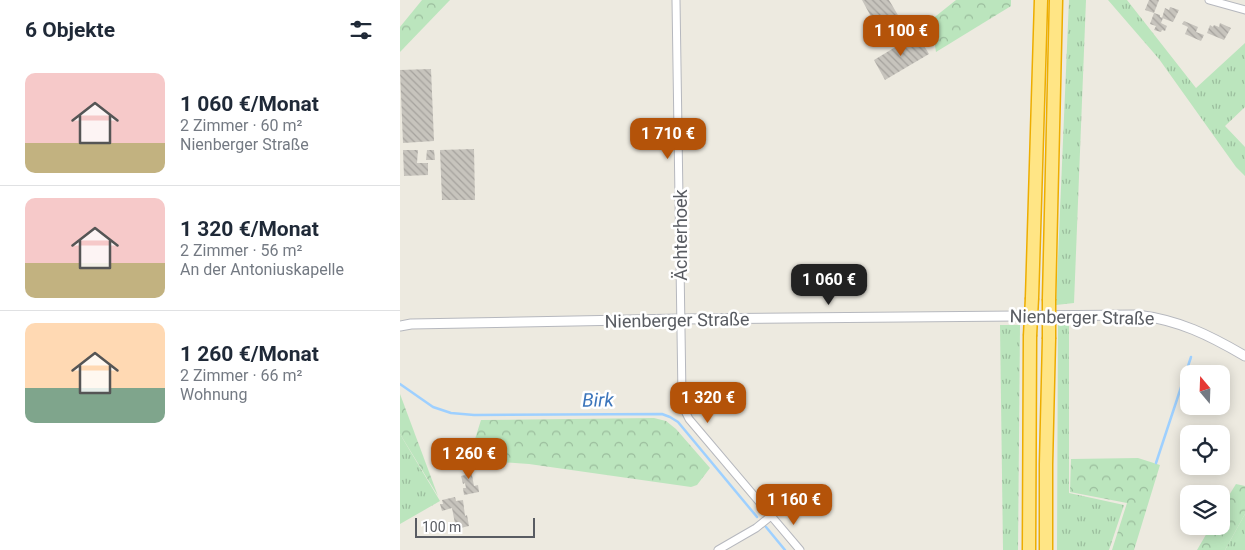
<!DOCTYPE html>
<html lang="de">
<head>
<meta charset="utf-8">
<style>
  :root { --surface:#fff; --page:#f2f2f3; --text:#1f2937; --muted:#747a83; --line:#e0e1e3; --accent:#b45309 }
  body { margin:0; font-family:Roboto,sans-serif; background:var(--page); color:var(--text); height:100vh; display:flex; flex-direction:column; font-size:19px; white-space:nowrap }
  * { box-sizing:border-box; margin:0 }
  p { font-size:16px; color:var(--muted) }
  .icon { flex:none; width:28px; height:28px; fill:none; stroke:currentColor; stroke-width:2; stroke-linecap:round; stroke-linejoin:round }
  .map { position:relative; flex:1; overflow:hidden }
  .side { display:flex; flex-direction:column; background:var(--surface); width:400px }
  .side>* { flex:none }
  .needle { width:32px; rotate:341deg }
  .tools { position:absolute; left:780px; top:365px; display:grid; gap:10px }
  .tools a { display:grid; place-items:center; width:50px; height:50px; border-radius:10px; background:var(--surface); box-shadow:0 2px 12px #0003; font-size:25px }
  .scale { position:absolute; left:15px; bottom:12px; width:120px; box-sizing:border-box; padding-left:5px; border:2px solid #595c62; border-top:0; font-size:14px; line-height:18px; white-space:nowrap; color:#595c62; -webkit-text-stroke:4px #fff; paint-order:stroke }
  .price { position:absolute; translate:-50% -42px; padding:0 11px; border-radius:10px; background:var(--accent); color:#fff; font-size:16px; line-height:32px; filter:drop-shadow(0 1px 2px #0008) }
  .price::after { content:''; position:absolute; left:50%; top:30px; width:15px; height:11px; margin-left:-8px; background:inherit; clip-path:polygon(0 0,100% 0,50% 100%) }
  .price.current { background:#222; color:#fff }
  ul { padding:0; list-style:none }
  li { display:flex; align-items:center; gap:15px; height:125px; padding:0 25px }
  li+li { border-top:1px solid var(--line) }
  li span { display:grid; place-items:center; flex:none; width:140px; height:100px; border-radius:10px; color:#555 }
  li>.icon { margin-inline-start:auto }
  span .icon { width:60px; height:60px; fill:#fffc; stroke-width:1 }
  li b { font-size:21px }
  h2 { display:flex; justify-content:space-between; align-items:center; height:60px; padding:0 25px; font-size:21px }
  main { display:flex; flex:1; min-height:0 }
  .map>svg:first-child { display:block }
  .grass { fill:url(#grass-tufts) }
  .forest { fill:url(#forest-crowns) }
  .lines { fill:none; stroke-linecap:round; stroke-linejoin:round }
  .stream { stroke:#9ed0ff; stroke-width:2.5 }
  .building { fill:url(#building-back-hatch) }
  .minor-casing { stroke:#b6b8be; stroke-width:9 }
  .tertiary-casing { stroke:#b6b8be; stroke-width:11 }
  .motorway-casing { stroke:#edad00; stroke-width:15 }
  .minor { stroke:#fff; stroke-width:7 }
  .tertiary { stroke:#fff; stroke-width:9 }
  .motorway { stroke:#ffe585; stroke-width:12 }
  .motorway-bridge-casing { stroke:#edad00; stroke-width:15; stroke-linecap:butt }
  .motorway-bridge { stroke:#ffe585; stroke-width:12 }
  .labels { text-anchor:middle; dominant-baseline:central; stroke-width:5; stroke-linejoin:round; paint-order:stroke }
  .street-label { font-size:18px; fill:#595c62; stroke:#fff }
  .water-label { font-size:19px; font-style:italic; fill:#3c75bb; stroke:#fff }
</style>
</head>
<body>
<main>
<section class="side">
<h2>6 Objekte<svg class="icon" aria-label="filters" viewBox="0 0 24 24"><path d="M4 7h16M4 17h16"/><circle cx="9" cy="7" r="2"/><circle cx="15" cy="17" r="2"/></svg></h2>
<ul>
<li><span style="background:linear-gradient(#f6c9c9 70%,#c2b280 0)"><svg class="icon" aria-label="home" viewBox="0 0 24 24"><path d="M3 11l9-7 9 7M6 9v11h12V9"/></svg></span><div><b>1 060 €/Monat</b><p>2 Zimmer · 60 m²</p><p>Nienberger Straße</p></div></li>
<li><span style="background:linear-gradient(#f6c9c9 65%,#c2b280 0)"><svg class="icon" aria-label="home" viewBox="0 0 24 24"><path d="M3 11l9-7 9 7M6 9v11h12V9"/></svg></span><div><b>1 320 €/Monat</b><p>2 Zimmer · 56 m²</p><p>An der Antoniuskapelle</p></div></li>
<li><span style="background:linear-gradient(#ffd9b3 65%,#7fa58c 0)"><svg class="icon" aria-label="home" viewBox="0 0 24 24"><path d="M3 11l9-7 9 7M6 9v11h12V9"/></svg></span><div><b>1 260 €/Monat</b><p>2 Zimmer · 66 m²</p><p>Wohnung</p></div></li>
</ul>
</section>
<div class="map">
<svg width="845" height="550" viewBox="0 0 845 550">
  <defs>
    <pattern id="grass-tufts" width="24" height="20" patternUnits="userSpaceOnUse" patternTransform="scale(1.25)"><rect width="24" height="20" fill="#bbe5bd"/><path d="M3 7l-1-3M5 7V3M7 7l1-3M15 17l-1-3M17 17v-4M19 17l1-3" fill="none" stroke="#9bbd9d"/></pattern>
    <pattern id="forest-crowns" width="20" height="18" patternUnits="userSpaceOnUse" patternTransform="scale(1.25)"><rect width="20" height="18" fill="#bbe5bd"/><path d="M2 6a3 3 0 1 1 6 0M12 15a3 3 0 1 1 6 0" fill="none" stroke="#9bbd9d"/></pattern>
    <pattern id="building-back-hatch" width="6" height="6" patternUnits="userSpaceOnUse" patternTransform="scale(1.25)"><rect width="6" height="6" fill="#c7c4bd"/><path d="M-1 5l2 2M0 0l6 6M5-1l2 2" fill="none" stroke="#a5a29d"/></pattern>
  </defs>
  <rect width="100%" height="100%" fill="#edeae0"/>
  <g class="grass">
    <polygon points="669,0 686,0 674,303 656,305"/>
    <polygon points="708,0 727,0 796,88 845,43 845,107 825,126 845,147 845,176 836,167 759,59"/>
    <polygon points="658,318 669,318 669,493 724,505 709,550 657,550"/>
    <polygon points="600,325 620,325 618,550 603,550"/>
    <polygon points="0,434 40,501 0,524"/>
    <polygon points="845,514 845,550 825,550"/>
  </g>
  <g class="forest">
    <polygon points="22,0 50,0 0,52 0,27"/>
    <polygon points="556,0 611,0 611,6 536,52 531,20"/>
    <polygon points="0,394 38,496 0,434"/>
    <polygon points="254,418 266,421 276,429 310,468 297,485 291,487 129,464 72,460 70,455 81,420"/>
    <polygon points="738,458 760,465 734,550 712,550 727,503 670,492 671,459"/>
    <polygon points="836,484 845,486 845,514 825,550 797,550 811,526 821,526 821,508"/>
  </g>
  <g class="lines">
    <g class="stream">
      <polyline points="0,384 33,407 51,413 74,415 262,414 270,417 278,422 357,517"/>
      <polyline points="756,463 791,357"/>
      <polyline points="366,527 385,550"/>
    </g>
  </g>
  <g class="building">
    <polygon points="462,0 489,0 502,22 481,35"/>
    <polygon points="749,0 759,0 754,13 745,10"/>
    <polygon points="770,7 779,10 773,22 762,18 765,8 769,10"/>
    <polygon points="754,13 760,15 760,17 763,18 761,23 767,26 765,31 762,30 761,32 754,30 756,26 750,24"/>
    <polygon points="784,21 798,27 796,32 804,35 801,41 785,34 788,27 782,24"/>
    <polygon points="820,23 831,28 824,40 807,33 810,25 813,27 814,25 819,27"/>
    <polygon points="517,34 529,54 485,80 474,60"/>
    <polygon points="31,69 34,141 3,143 0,70"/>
    <polygon points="74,149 75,200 42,200 40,150"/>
    <polygon points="3,150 18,150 17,163 28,163 28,175 4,176"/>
    <polygon points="27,150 34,150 35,160 26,160"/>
    <polygon points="69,459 74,486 78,485 79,492 64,495 63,488 66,488 65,483 63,484 61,476 65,475 63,461"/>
    <polygon points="55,497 56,501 63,500 65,516 67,515 69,526 56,529 52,508 42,511 40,504 43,504 42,500"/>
  </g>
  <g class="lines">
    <g class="minor-casing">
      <g id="minor">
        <path d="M276,0C279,132 279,264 282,396L284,409L289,419L400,550"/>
        <polyline points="809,0 845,10"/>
        <polyline points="318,550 356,528 371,516"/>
      </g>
    </g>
    <g class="tertiary-casing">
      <path id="tertiary" d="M0,326L11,324L280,319L737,315C779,320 809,335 845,356"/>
    </g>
    <g class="motorway-casing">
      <g id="motorway">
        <polyline points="632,298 641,0"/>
        <polyline points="649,299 656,0"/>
        <polyline points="629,550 630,336"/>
        <polyline points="646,550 646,464 649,339"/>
      </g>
    </g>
    <use href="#minor" class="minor"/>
    <use href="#tertiary" class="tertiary"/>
    <use href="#motorway" class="motorway"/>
    <g class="motorway-bridge-casing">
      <g id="motorway-bridge">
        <polyline points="630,336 632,298"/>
        <polyline points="649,339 649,299"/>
      </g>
    </g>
    <use href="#motorway-bridge" class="motorway-bridge"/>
  </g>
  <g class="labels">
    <g class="street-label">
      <text transform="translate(280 235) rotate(-90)">Ächterhoek</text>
      <text transform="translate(682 317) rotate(1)">Nienberger Straße</text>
      <text transform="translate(277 320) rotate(-1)">Nienberger Straße</text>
    </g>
    <g class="water-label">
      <text transform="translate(198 400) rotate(-1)">Birk</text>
    </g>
  </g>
</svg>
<div class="tools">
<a><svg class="needle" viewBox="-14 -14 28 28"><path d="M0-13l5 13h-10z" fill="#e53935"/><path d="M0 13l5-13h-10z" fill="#747a83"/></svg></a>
<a><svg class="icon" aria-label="locate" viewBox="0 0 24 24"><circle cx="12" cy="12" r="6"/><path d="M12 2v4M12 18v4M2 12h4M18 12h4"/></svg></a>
<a><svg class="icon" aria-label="layers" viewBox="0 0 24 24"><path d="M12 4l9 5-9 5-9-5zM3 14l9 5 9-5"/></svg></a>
</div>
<div class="scale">100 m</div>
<b class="price" style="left:501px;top:57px">1 100 €</b>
<b class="price" style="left:268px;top:160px">1 710 €</b>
<b class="price current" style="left:429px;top:306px">1 060 €</b>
<b class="price" style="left:308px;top:424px">1 320 €</b>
<b class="price" style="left:69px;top:480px">1 260 €</b>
<b class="price" style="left:394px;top:526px">1 160 €</b>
</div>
</main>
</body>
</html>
